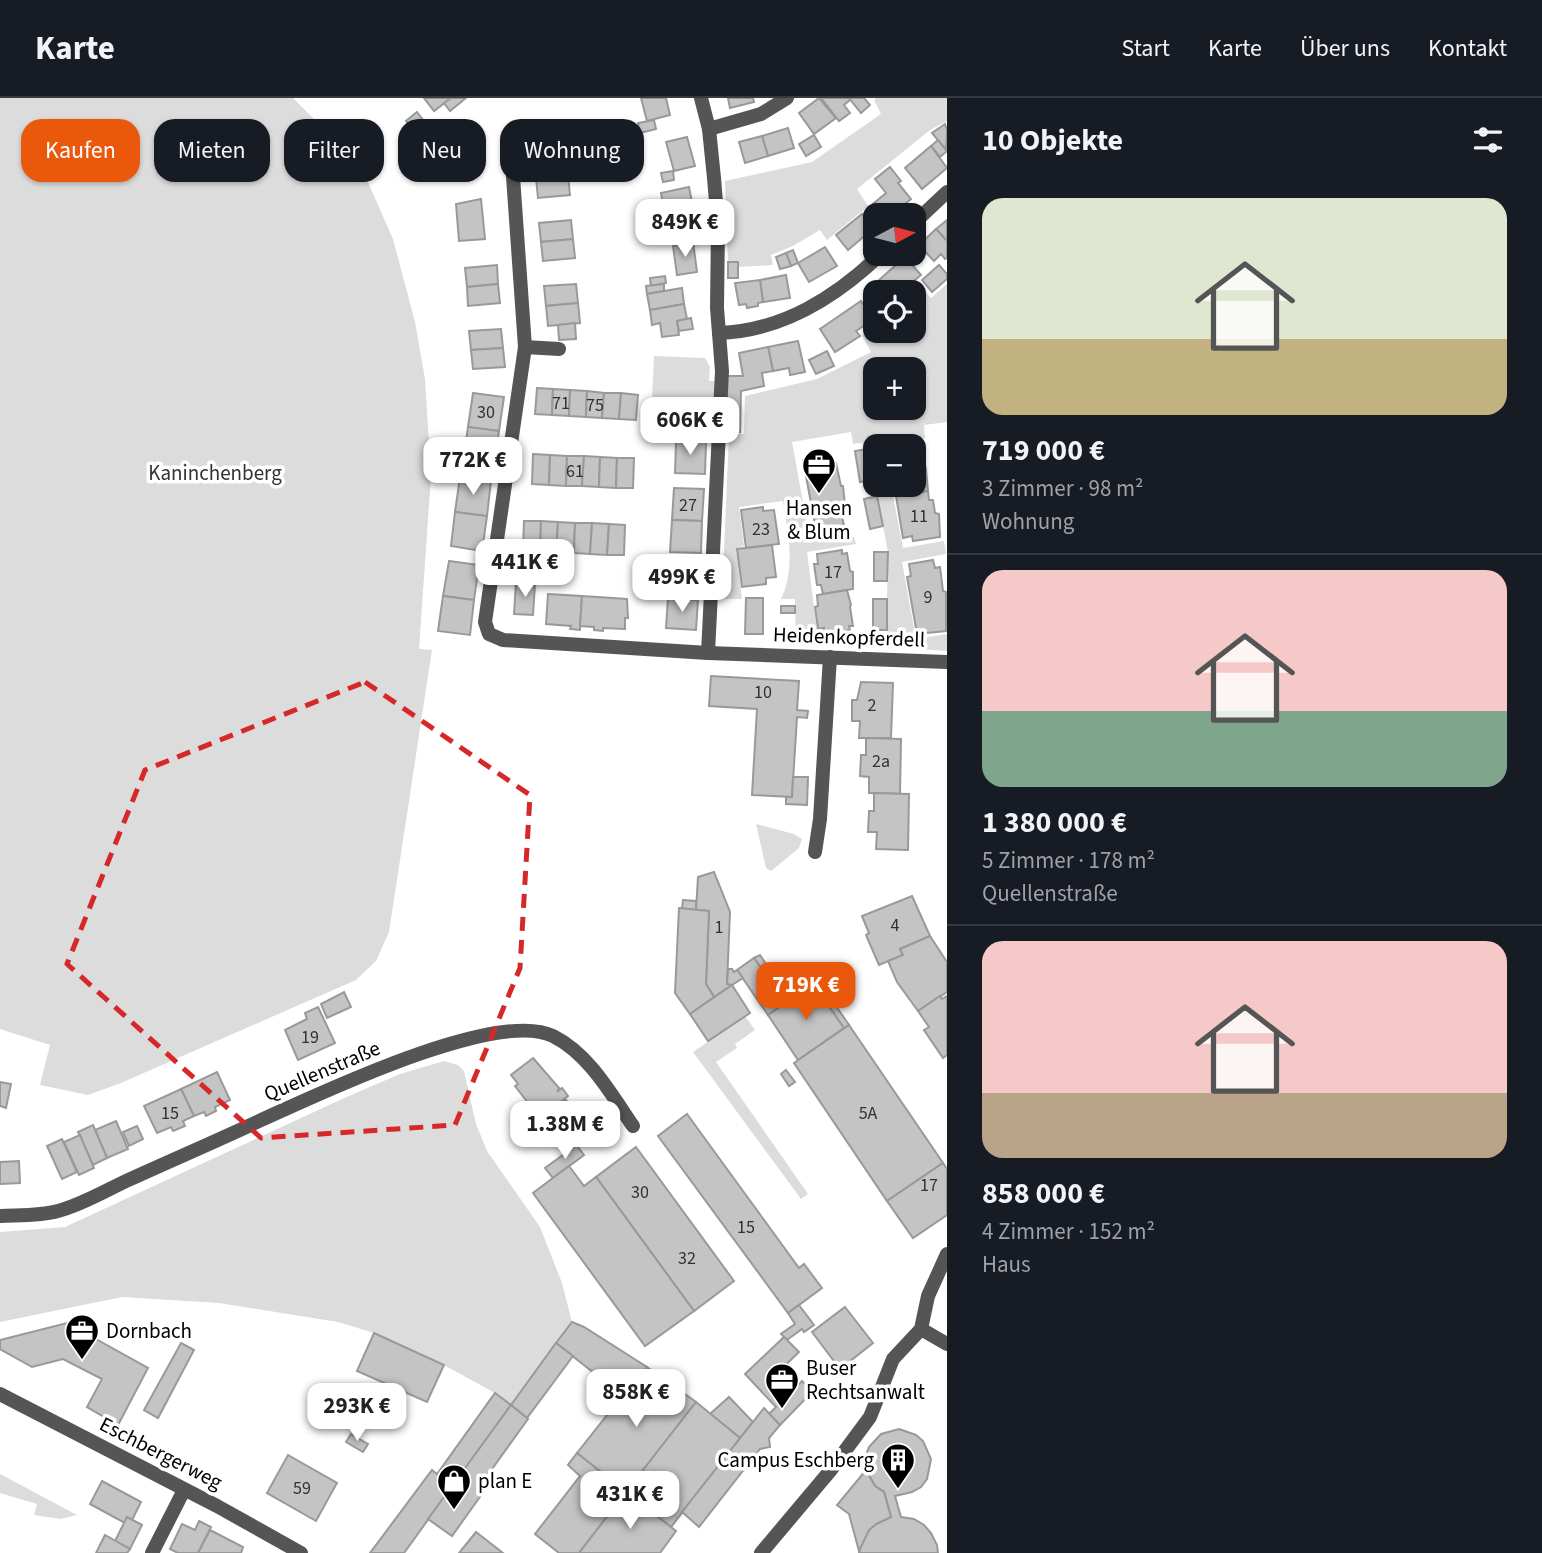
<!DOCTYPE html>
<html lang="de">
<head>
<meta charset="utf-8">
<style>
  :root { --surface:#171b24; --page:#242831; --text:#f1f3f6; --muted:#9ea1a6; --line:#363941; --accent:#ea580c }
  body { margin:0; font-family:"Source Sans 3",sans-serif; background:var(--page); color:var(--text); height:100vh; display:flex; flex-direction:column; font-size:26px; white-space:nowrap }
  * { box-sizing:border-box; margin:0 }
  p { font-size:23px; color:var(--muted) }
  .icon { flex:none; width:38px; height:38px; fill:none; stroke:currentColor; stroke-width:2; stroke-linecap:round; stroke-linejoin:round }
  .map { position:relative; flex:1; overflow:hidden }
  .details { display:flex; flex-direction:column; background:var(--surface); width:595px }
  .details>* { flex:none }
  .hud { position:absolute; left:21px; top:21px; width:665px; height:63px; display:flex; gap:14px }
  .needle { width:46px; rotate:83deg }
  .buttons { position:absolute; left:863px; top:105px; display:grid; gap:14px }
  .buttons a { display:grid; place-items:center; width:63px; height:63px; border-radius:14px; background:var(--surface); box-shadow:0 2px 5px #0004; font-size:35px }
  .price { position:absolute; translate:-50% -60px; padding:0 16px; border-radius:14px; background:#fff; color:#222; font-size:23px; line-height:46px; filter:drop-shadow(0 2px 4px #0008) }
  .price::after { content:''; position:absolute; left:50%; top:42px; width:21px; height:16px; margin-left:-10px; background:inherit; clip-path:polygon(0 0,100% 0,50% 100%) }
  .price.selected { background:var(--accent); color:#fff }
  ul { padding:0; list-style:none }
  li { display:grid; align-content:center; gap:14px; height:371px; padding:0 35px }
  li+li { border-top:2px solid var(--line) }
  li span { display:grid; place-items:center; height:217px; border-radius:21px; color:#555 }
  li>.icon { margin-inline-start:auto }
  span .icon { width:126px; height:126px; fill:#fffc; stroke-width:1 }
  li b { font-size:30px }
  h2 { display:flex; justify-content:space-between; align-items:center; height:84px; padding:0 35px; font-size:30px }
  .chip { padding:0 24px; border-radius:21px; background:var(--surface); box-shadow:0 2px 5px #0004; font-size:24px; line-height:63px }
  .chip.selected { background:var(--accent); color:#fff }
  header { display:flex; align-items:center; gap:42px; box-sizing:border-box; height:98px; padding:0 35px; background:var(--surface); border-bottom:2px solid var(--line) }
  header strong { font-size:33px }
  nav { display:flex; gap:38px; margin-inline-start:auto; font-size:24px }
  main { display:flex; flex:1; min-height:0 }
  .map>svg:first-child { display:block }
  .green { fill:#dcdcdc; fill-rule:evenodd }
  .building { fill:#c4c4c4; stroke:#999; stroke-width:2 }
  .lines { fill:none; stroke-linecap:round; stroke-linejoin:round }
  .minor { stroke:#555; stroke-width:14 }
  .tertiary { stroke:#555; stroke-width:14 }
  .marked { fill:none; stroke:#d62828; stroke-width:5; stroke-dasharray:14 9; stroke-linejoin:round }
  .labels { text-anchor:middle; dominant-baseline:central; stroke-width:7; stroke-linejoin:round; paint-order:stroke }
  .number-label { font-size:18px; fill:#313131 }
  .park-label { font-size:21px; fill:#333; stroke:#fff }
  .poi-label { font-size:21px; fill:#000; stroke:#fff; text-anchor:start }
  .street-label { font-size:21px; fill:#000; stroke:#fff }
</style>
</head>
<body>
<header>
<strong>Karte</strong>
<nav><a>Start</a><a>Karte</a><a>Über uns</a><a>Kontakt</a></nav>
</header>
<main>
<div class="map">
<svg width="947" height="1455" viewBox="0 0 947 1455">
  <rect width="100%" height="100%" fill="#fff"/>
  <g class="green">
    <polygon points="0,0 293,0 317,24 367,82 393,141 415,224 425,281 431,378 419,551 432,552 389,834 376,863 356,882 121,985 88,997 40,987 50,947 0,931"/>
    <polygon points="876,0 947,0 947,23 930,32 857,91 868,108 827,142 820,132 793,148 771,157 773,167 738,169 738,164 728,164 725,83 812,64 881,16 874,2"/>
    <path d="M947,186V324L924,327L925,340L875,348V387H891L903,450L944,443L946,456L902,464L916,541L947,536V553L886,549L888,454L867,344L853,346L851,334L792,344L809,437L845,431L847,440L854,439L856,446L807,454L818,541L849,535L848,547L796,545L795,501H781C796,469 788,436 783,403L739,409L744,448L736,450L742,501H722L729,336H744L745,298L817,281L871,254L862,237L875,228V233H914V196L921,189L931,200ZM875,271H914V310H875Z"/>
    <polygon points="654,258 705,260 710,269 709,283 716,283 715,303 652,300"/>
    <polygon points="756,726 794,736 802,741 799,750 771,773 766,770"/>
    <polygon points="745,918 755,932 735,946 737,950 716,964 808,1096 801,1101 693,954"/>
    <polygon points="444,963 458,967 464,973 476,1026 487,1053 540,1129 562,1185 572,1224 511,1307 495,1295 444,1267 374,1235 338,1224 219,1205 122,1199 0,1224 0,1134 65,1129 342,1001 400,976"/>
    <polygon points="0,1376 77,1417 61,1421 34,1417 37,1406 0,1395"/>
  </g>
  <g class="building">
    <polygon points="424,0 451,0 434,13"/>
    <polygon points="451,0 466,0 450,13 444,5"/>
    <polygon points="641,0 666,0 670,17 647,23"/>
    <polygon points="728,0 753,0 754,4 730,10"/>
    <polygon points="819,0 836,20 814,36 799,15"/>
    <polygon points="821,0 849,0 850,2 844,7 850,15 839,23"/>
    <polygon points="849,0 864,0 870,7 861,15"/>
    <polygon points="417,14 427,27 416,36 406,23"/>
    <polygon points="654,22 656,31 640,35 638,25"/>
    <polygon points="945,26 947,32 946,52 932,35"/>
    <polygon points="788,30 794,50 768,58 762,38"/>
    <polygon points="814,37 821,49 806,58 799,46"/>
    <polygon points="762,38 768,58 745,65 739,44"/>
    <polygon points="687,39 695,68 674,73 666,44"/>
    <polygon points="938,42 947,53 940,59 931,48"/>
    <polygon points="931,48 947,70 922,91 905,70"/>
    <polygon points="567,59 568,78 536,80 535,61"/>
    <polygon points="890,69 901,83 898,85 911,101 891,117 882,117 873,106 886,95 875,81"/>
    <polygon points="673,73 674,82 663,84 661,75"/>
    <polygon points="568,78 570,97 538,100 536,80"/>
    <polygon points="689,89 696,124 667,128 661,95"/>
    <polygon points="481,101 485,141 459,143 456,106"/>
    <polygon points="862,116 874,130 848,152 836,137"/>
    <polygon points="571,122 573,141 541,144 539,125"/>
    <polygon points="947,122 947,143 936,131"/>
    <polygon points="663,128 665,138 652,140 650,131"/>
    <polygon points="936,131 947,143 947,160 945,161 941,156 934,163 919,147"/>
    <polygon points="573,141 575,160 543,163 541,144"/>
    <polygon points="693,144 697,174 677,177 673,148"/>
    <polygon points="825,149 837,168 809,184 798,165"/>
    <polygon points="793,152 798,165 791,168 786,155"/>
    <polygon points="786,155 791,168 780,171 776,159"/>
    <polygon points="905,159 921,177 907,189 905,187 897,194 875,196 870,190"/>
    <rect x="728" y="164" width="10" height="16"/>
    <polygon points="497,167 498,186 467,189 465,170"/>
    <polygon points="939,167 947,176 947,181 932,194 922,182"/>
    <polygon points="786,177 790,200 763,204 760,182"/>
    <polygon points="665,178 666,185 651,188 650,180"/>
    <polygon points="760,182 763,204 758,205 758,208 747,210 746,206 739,207 735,185"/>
    <polygon points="498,186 500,205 468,208 467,189"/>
    <polygon points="576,186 578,205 546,208 544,188"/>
    <polygon points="664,186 664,193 647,196 646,188"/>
    <polygon points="682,190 684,206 650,212 647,196"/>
    <polygon points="861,203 873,222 856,233 860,238 835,254 820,231"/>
    <polygon points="578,205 580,225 548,228 546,208"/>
    <polygon points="684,206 687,221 677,223 679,237 662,239 660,225 652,227 650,212"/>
    <polygon points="691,220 693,231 679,233 677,223"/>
    <polygon points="575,225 576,241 559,242 558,227"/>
    <polygon points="501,231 503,250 471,252 469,233"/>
    <polygon points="798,243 805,274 790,277 789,270 773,273 768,249"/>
    <polygon points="768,249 773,273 762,275 764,288 741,293 740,334 725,334 727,278 743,278 739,255"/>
    <polygon points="503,250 505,269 473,271 471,252"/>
    <polygon points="827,253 834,268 816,276 809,262"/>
    <polygon points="537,290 553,291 552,317 535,316"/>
    <polygon points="553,291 570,292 569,318 552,317"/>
    <polygon points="570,292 587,293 586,319 569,318"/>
    <polygon points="587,293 604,295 602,320 586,319"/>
    <polygon points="473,295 504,299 499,333 468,329"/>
    <polygon points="604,295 621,295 619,321 602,320"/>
    <polygon points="621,295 638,297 636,322 619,321"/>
    <polygon points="677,311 708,312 706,344 676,343"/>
    <polygon points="468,329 499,333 494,368 463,364"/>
    <polygon points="676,343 706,344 705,376 675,375"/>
    <polygon points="919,344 926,371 928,393 901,398 899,389 894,390 893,387 914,387 914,348 902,347"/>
    <polygon points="868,351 874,382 860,384 855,353"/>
    <polygon points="533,356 550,357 549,387 532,386"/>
    <polygon points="550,357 567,358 566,388 549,387"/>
    <polygon points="830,357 832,365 836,365 841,388 843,388 846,418 842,419 844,427 816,432 803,362"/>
    <polygon points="567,358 584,358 582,388 566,388"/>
    <polygon points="584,358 600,359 599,389 582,388"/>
    <polygon points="600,359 617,360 616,390 599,389"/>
    <polygon points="617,360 634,360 633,390 616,390"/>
    <polygon points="460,379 491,383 487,418 455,414"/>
    <polygon points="674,390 704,391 702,423 672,422"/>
    <polygon points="928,393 929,402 933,402 935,415 939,416 940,439 913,443 912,438 903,440 896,398"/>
    <polygon points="877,398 883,428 870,431 864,401"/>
    <polygon points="763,409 763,413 774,412 779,446 746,450 741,412"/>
    <polygon points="455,414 487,418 482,453 451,448"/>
    <polygon points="672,422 702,423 701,455 670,454"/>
    <polygon points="524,423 541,423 540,454 523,453"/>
    <polygon points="541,423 558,424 556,455 540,454"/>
    <polygon points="558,424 575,425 574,455 556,455"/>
    <polygon points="575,425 592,425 590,456 574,455"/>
    <polygon points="592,425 609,426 607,457 590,456"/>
    <polygon points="609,426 625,427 624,457 607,457"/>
    <polygon points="772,447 776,479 766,480 766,486 742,489 737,451"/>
    <polygon points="842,452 842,456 847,455 850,473 853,474 853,491 823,496 821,487 817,487 814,466 818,466 817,456"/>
    <polygon points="874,454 888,454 887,483 874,483"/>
    <polygon points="933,462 935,470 940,469 943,493 946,494 946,533 917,536 907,479 911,478 909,466"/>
    <polygon points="449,463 479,467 474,502 443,498"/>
    <polygon points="670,466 700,468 698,502 668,500"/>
    <polygon points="516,485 535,486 533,517 514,516"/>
    <polygon points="847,492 851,507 850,509 853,528 849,528 850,532 824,536 824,530 818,531 815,509 818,508 817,497"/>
    <polygon points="548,496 582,498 580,532 570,531 571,528 546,526"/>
    <polygon points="443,498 474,502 470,537 438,533"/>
    <polygon points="582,498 627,501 628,520 625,520 625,531 603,530 603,533 594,532 594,529 580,528"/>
    <polygon points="668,500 698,502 696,532 666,530"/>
    <polygon points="746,500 763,500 763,536 745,536"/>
    <rect x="873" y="501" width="14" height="31"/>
    <rect x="781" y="508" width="14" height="7"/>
    <polygon points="711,578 799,583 797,612 808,613 807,620 797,619 792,699 752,697 757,611 709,608"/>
    <polygon points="861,584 893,585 891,640 859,640 860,623 852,623 852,602 857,602"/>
    <polygon points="866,640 901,641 900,696 869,695 869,679 860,678 861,657 866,657"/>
    <polygon points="793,679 808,679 807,707 786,706 786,699 792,699"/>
    <polygon points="874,695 909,696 908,752 876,751 877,734 868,734 869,713 874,713"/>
    <polygon points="714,774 730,814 727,886 732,887 714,899 706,886 709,813 696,812 698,779"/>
    <polygon points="912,798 930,838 900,851 903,857 879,867 866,837 869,835 862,818"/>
    <polygon points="683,802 696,803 696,812 682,811"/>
    <polygon points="679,810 709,813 706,886 714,899 690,916 675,895"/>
    <polygon points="930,838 947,864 947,894 918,913 897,884 888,863 903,857 900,851"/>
    <polygon points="760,857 786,895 814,876 849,927 844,930 813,886 785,905 754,860"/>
    <polygon points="754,860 785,905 768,917 737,872"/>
    <polygon points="728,871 732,871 734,874 737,872 743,880 732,887 727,886"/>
    <polygon points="813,886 844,930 798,962 768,917"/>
    <polygon points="732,887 750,915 708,943 690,916"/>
    <polygon points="344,894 351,909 327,920 321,906"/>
    <polygon points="940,898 942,901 947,898 947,957 943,960 924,932 929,929 918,913"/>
    <polygon points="318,909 335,945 298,962 285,932 307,921 305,915"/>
    <polygon points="849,927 943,1065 887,1103 794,965"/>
    <polygon points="533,960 559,990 557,994 562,990 568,998 563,1002 566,1002 583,1023 580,1025 587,1034 565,1051 558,1041 556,1043 540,1021 544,1018 541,1018 534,1010 536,1006 532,1010 515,988 518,986 511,977"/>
    <polygon points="786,972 795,984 789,988 781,976"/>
    <polygon points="217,974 230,1002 215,1009 216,1013 206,1018 204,1014 194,1018 181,991"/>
    <polygon points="0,984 11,986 6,1010 0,1008"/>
    <polygon points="181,991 194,1018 183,1023 185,1028 173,1033 171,1029 157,1035 144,1008"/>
    <polygon points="687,1016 799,1170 804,1166 822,1190 788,1215 658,1038"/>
    <polygon points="116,1023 128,1051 107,1060 95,1032"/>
    <polygon points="93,1027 107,1060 93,1067 78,1034"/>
    <polygon points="137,1028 143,1041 129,1048 123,1034"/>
    <polygon points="80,1037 94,1070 79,1077 64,1044"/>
    <polygon points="62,1041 77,1074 62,1081 47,1048"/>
    <polygon points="574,1044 584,1057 553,1080 545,1070 571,1051 569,1048"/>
    <polygon points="636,1049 734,1183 694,1213 596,1079"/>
    <polygon points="19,1063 20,1085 0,1086 0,1064"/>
    <polygon points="943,1065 947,1071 947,1117 913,1140 887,1103"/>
    <polygon points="569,1068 584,1088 596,1079 694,1213 645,1248 533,1095"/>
    <polygon points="799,1207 814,1227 804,1234 802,1231 787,1242 781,1236 795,1226 788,1215"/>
    <polygon points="845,1209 873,1245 840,1271 812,1234"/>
    <polygon points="572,1224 584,1229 647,1269 627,1301 556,1245"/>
    <polygon points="67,1225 148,1270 118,1327 87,1309 102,1281 63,1261 32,1269 0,1251 0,1242"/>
    <polygon points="374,1235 444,1267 427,1304 357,1273"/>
    <polygon points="784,1239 799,1254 772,1280 788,1297 802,1283 812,1294 780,1327 769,1316 776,1309 745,1276"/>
    <polygon points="181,1245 194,1252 158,1320 144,1312"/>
    <polygon points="556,1245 573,1258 527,1320 511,1307"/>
    <polygon points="647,1269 696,1304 626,1394 577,1355 619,1302 627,1301"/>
    <polygon points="495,1295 511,1307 404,1455 370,1455 432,1372 437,1376"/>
    <polygon points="729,1299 753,1324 740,1340 710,1316"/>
    <polygon points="696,1304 740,1340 671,1429 626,1394"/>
    <polygon points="511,1307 528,1321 482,1385 487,1389 452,1438 428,1421"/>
    <polygon points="764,1310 780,1327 769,1340 770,1349 760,1351 699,1429 682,1414"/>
    <polygon points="899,1331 916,1337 923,1343 931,1361 927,1381 921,1389 912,1394 895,1398 901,1419 914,1421 924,1427 931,1435 937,1447 938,1455 859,1455 863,1441 869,1432 876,1426 891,1419 884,1394 875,1388 866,1372 866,1357 869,1349 881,1336"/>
    <polygon points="351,1336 368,1346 363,1354 346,1344"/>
    <polygon points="577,1355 626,1394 579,1455 559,1455 535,1436 580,1378 568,1367"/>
    <polygon points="288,1357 337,1385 316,1423 267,1395"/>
    <polygon points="866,1372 875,1388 884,1394 891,1419 876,1426 869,1432 859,1453 849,1416 837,1407"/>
    <polygon points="102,1383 141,1404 132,1422 127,1419 125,1425 90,1406"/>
    <polygon points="626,1394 676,1433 660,1455 579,1455"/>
    <polygon points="127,1419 142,1427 130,1451 115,1443"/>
    <polygon points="199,1423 211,1429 198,1455 178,1455 170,1451 182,1426 195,1432"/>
    <polygon points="210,1432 243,1449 241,1455 198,1455"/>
    <polygon points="476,1434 503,1455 459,1455"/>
    <polygon points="105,1437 130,1451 127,1455 96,1455"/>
  </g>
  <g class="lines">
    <g class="minor">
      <polyline points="701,0 709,31 714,80 718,128 717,210 722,273 708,555"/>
      <polyline points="709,31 761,16 787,0"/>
      <polyline points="511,50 525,249 485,524 489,536 503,542 708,555 947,564"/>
      <polyline points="914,125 947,94"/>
      <path d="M719,235C783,233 836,199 881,156"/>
      <polyline points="525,249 559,251"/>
      <polyline points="815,754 820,721 830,559"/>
      <path d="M0,1118C19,1117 40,1118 58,1113C81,1107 105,1093 126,1083C170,1063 214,1044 257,1024C315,998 496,910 553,938C589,956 611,996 633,1028"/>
      <polyline points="921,1231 947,1246"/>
      <polyline points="152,1455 184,1392"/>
      <polyline points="761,1455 830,1373 870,1319 893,1261 921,1231 928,1198 947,1156"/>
    </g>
    <polyline class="tertiary" points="0,1296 217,1408 301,1455"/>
  </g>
  <path class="marked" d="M365,584L530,697L520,870L455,1027L261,1040L67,866L145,672Z"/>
  <defs>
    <g id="office-pin" transform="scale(1.75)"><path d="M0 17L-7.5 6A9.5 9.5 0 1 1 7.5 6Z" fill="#000" stroke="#fff"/><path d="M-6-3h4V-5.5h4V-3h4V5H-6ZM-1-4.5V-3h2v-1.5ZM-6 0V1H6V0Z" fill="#fff"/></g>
    <g id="building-pin" transform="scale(1.75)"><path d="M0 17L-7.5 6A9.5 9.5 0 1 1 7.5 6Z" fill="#000" stroke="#fff"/><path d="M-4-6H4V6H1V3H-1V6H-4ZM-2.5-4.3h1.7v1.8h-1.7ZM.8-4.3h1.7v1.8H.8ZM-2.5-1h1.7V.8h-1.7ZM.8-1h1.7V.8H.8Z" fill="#fff"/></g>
    <g id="shop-pin" transform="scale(1.75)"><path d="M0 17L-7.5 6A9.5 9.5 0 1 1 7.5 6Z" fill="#000" stroke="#fff"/><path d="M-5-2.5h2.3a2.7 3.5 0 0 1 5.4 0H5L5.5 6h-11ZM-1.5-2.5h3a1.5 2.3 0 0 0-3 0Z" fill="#fff"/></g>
  </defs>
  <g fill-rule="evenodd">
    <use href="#office-pin" x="819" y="367"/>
    <use href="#office-pin" x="82" y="1233"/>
    <use href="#office-pin" x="782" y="1282"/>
    <use href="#building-pin" x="898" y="1362"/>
    <use href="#shop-pin" x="454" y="1383"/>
  </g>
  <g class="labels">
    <g class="number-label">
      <text x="561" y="305">71</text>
      <text x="595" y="307">75</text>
      <text x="486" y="314">30</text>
      <text x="575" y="373">61</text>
      <text x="688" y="407">27</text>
      <text x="919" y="418">11</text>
      <text x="761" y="431">23</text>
      <text x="833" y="474">17</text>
      <text x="928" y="499">9</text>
      <text x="763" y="594">10</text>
      <text x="872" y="607">2</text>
      <text x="881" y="663">2a</text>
      <text x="895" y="827">4</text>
      <text x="719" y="829">1</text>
      <text x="310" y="939">19</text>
      <text x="170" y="1015">15</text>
      <text x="868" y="1015">5A</text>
      <text x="929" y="1087">17</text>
      <text x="640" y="1094">30</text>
      <text x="746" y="1129">15</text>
      <text x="687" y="1160">32</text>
      <text x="302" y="1390">59</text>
    </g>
    <g class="park-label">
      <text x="215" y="375">Kaninchenberg</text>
    </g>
    <g class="poi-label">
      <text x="819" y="410" text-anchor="middle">Hansen<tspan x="819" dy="24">&amp; Blum</tspan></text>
      <text x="106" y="1233">Dornbach</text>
      <text x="806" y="1270">Buser<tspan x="806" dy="24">Rechtsanwalt</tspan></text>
      <text x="874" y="1362" text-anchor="end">Campus Eschberg</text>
      <text x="478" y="1383">plan E</text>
    </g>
    <g class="street-label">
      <text transform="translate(849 539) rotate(2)">Heidenkopferdell</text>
      <text transform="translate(322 973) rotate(-23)">Quellenstraße</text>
      <text transform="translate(161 1355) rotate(27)">Eschbergerweg</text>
    </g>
  </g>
</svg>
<div class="buttons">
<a><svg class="needle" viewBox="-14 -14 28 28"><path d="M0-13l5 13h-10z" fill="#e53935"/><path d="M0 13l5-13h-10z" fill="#9ea1a6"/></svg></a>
<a><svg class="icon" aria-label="locate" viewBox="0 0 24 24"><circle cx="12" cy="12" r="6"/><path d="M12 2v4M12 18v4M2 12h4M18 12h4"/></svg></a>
<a>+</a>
<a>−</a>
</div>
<b class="price" style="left:685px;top:161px">849K €</b>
<b class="price" style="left:690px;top:359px">606K €</b>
<b class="price" style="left:473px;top:399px">772K €</b>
<b class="price" style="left:525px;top:501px">441K €</b>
<b class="price" style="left:682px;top:516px">499K €</b>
<b class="price selected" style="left:806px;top:924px">719K €</b>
<b class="price" style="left:565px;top:1063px">1.38M €</b>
<b class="price" style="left:636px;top:1331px">858K €</b>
<b class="price" style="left:357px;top:1345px">293K €</b>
<b class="price" style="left:630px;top:1433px">431K €</b>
<div class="hud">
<a class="chip selected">Kaufen</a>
<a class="chip">Mieten</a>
<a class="chip">Filter</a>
<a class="chip">Neu</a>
<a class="chip">Wohnung</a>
</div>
</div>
<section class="details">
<h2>10 Objekte<svg class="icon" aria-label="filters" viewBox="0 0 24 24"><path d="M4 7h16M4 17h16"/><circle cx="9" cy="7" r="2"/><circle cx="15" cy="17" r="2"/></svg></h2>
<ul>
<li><span style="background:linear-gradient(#dfe7d0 65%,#c2b280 0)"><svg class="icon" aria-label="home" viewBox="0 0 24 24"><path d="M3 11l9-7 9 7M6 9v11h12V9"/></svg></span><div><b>719 000 €</b><p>3 Zimmer · 98 m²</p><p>Wohnung</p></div></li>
<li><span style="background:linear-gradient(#f6c9c9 65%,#7fa58c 0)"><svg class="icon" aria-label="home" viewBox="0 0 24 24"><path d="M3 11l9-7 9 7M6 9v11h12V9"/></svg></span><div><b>1 380 000 €</b><p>5 Zimmer · 178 m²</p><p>Quellenstraße</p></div></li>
<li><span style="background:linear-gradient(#f6c9c9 70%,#b9a48a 0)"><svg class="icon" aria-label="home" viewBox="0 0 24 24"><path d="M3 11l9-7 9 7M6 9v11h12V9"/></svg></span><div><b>858 000 €</b><p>4 Zimmer · 152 m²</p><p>Haus</p></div></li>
</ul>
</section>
</main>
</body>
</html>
